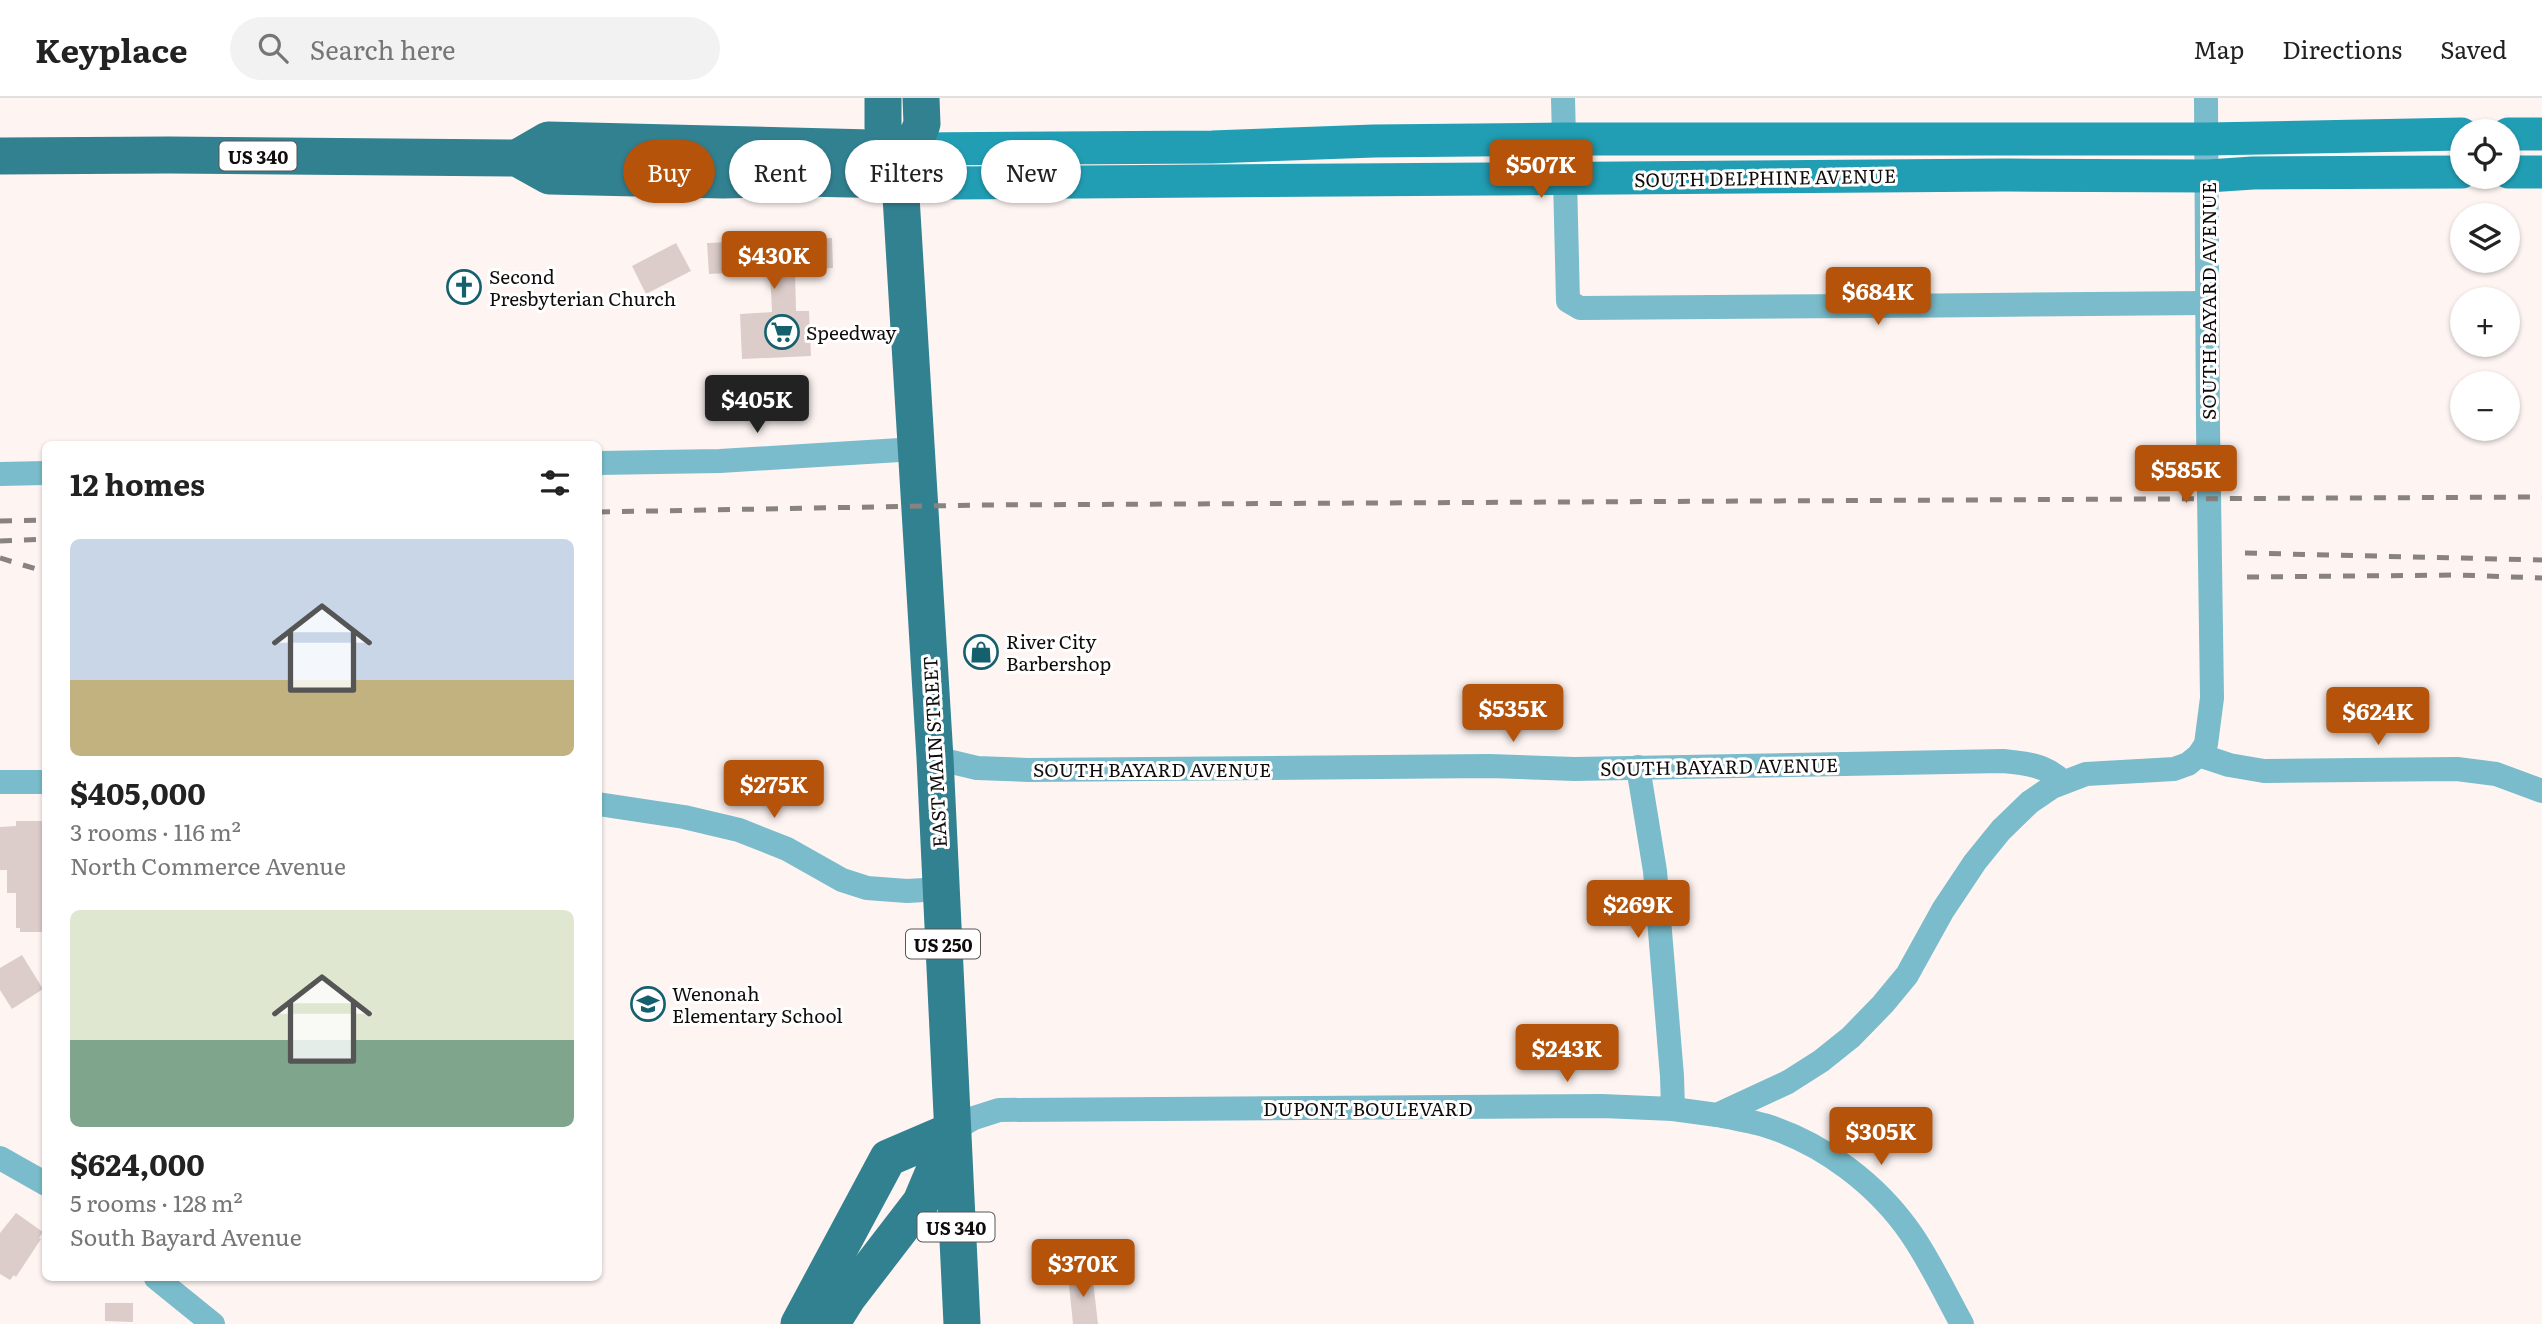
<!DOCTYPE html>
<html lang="en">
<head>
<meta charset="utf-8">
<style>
  :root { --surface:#fff; --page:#f2f2f2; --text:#222; --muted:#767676; --line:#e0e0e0; --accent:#b45309 }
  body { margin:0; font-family:Literata,serif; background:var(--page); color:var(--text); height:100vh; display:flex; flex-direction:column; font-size:26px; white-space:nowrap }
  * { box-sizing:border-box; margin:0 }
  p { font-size:23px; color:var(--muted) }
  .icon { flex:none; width:38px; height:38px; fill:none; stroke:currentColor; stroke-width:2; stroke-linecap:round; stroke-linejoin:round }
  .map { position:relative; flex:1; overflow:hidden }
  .drawer { position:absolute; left:42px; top:343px; width:560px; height:840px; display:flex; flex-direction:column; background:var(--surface); border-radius:10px; box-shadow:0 2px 5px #0004 }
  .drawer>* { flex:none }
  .guide { position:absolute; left:623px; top:42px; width:665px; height:63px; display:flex; gap:14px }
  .controls { position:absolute; left:2450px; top:21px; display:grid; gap:14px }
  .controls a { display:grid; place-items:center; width:70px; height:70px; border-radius:50%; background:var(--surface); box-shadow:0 2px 5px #0004; font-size:35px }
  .price { position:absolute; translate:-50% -60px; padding:0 16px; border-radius:7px; background:var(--accent); color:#fff; font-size:23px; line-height:46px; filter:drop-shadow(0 2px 4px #0008) }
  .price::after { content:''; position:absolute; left:50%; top:42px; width:21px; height:16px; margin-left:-10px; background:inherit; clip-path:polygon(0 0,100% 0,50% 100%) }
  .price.active { background:#222; color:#fff }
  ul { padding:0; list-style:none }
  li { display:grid; align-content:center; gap:14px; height:371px; padding:0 28px }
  li span { display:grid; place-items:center; height:217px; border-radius:10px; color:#555 }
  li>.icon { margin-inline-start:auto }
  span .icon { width:126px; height:126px; fill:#fffc; stroke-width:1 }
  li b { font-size:30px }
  h2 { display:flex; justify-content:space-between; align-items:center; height:84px; padding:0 28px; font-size:30px }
  .chip { padding:0 24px; border-radius:32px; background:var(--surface); box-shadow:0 2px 5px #0004; font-size:24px; line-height:63px }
  .chip.active { background:var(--accent); color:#fff }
  header { display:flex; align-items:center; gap:42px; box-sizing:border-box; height:98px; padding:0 35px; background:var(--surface); border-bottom:2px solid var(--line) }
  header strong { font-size:33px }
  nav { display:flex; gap:38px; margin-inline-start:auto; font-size:24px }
  .search { width:490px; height:63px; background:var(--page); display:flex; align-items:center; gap:18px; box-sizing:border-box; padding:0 24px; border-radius:38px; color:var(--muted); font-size:26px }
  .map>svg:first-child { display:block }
  .building { fill:#dccdca }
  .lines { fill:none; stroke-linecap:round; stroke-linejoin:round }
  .minor { stroke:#7abccb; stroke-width:24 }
  .secondary { stroke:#229eb4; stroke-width:33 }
  .primary { stroke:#328191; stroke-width:37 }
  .rail { stroke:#888280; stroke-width:5; stroke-dasharray:12 12; stroke-linecap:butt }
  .labels { text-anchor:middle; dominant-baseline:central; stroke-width:6; stroke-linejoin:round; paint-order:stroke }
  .shield { fill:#fff; stroke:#585554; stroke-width:2 }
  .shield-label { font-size:18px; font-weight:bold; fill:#100c0b }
  .street-label { font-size:19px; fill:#100c0b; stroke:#fff }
  .poi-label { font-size:19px; fill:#100c0b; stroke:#fff; text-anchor:start }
</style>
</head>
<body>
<header>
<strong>Keyplace</strong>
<div class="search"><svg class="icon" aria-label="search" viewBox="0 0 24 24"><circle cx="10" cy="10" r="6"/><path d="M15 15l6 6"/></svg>Search here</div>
<nav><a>Map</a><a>Directions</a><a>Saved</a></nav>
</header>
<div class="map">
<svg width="2542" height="1226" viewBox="0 0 2542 1226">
  <rect width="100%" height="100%" fill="#fef5f3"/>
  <g class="building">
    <polygon points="832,140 833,170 795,172 796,213 809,213 811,258 742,261 740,216 772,214 770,173 709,176 707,145"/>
    <polygon points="676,145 691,173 646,196 632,168"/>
    <polygon points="16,723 46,723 46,834 20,834 20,830 16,830 16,795 7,795 7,772 0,772 0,729 16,728"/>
    <polygon points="22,857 43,891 12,911 0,892 0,870"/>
    <polygon points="16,1115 43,1134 39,1140 41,1141 16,1179 14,1177 10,1182 0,1176 0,1135"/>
    <polygon points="1092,1174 1098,1226 1073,1226 1068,1177"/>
    <polygon points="105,1205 133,1205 133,1224 105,1223"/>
  </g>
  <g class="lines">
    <g class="minor">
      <path d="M1563,0L1568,203L1580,210C1789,210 1998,206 2207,205"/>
      <polyline points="598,365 720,363 916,351"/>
      <polyline points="0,376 46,375"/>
      <polyline points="2199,657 2229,667 2264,673 2457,671 2496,676 2542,693"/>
      <path d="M935,660L977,670L1028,672L1490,668L1575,671L2003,663C2025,665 2046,667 2063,684"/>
      <polyline points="1638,669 1655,773 1672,978 1673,1011"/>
      <polyline points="0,684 46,684"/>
      <polyline points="598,706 684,719 739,732 787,751 842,782 867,790 907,793 941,791"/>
      <path d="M1717,1017C1733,1020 1749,1023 1764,1027C1823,1045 1878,1087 1912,1137C1931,1165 1946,1197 1962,1226"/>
      <polyline points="951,1033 974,1020 999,1012 1602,1008 1673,1011 1717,1017 1788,984 1821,963 1851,939 1883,906 1907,877 1943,812 1975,764 2001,732 2030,704 2052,689 2086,676 2174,671 2188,666 2199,657 2206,646 2212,600 2208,328 2206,0"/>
      <polyline points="0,1060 46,1086"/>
      <polyline points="156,1180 213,1226"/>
    </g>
    <g class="secondary">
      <polyline points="2508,36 2542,36"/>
      <polyline points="912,51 1212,49 1374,43 1563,41 2207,41 2462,36"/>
      <polyline points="2508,74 2542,74"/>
      <polyline points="900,82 954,85 2006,77 2208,78 2253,75 2462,74"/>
    </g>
    <g class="primary">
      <polyline points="883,0 883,29 900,82 935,660 962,1226"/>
      <polyline points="0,58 169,57 517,60 549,78 723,82 801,80 900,82"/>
      <polyline points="517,60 548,42 912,51"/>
      <polyline points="903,75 922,26 921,0"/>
      <polyline points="799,1226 888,1060 951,1033"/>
      <polyline points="831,1226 848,1199 921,1104 948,1040"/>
    </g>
    <g class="rail">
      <polyline points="598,414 981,407 2542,399"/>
      <polyline points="0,423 46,422"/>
      <polyline points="0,443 46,441"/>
      <polyline points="2245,455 2542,462"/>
      <polyline points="0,460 46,474"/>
      <polyline points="2247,479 2458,477 2542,480"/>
    </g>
  </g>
  <defs>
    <g id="church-ring" transform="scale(1.75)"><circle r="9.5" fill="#fff" stroke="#15606d" stroke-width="1.5"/><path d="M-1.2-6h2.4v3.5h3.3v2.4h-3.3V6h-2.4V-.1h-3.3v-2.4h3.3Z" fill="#15606d"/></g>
    <g id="supermarket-ring" transform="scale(1.75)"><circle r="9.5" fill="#fff" stroke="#15606d" stroke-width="1.5"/><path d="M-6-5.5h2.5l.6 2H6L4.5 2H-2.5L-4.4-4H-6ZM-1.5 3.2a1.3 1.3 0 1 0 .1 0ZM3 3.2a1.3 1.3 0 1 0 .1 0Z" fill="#15606d"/></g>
    <g id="shop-ring" transform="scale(1.75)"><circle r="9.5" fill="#fff" stroke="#15606d" stroke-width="1.5"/><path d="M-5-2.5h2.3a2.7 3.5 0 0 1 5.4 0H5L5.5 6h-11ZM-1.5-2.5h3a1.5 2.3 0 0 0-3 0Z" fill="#15606d"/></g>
    <g id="school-ring" transform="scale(1.75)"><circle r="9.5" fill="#fff" stroke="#15606d" stroke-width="1.5"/><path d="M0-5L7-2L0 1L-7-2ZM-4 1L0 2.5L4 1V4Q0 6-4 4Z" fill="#15606d"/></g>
  </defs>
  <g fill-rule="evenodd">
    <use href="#church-ring" x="464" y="189"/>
    <use href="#supermarket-ring" x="782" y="234"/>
    <use href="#shop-ring" x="981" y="554"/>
    <use href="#school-ring" x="648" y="906"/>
  </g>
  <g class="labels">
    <g class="shield">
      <rect x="219.5" y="43.5" width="77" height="29" rx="5"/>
      <rect x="906" y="831.5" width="74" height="29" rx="5"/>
      <rect x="917.5" y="1114.5" width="77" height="29" rx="5"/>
    </g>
    <g class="shield-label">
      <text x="258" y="58">US 340</text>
      <text x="943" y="846">US 250</text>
      <text x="956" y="1129">US 340</text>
    </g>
    <g class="street-label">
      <text transform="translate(1765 79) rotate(-1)">SOUTH DELPHINE AVENUE</text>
      <text transform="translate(2208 203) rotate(-90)">SOUTH BAYARD AVENUE</text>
      <text transform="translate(934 654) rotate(-93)">EAST MAIN STREET</text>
      <text transform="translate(1719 668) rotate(-1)">SOUTH BAYARD AVENUE</text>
      <text x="1152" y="671">SOUTH BAYARD AVENUE</text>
      <text x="1368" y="1010">DUPONT BOULEVARD</text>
    </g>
    <g class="poi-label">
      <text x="489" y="178">Second<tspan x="489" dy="22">Presbyterian Church</tspan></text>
      <text x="806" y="234">Speedway</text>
      <text x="1006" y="543">River City<tspan x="1006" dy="22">Barbershop</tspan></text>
      <text x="672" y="895">Wenonah<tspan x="672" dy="22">Elementary School</tspan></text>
    </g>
  </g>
</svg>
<div class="controls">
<a><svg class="icon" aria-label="locate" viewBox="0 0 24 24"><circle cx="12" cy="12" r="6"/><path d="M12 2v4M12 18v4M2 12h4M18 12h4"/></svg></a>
<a><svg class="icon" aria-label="layers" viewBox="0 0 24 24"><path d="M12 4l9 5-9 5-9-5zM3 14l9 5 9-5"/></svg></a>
<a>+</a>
<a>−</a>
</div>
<b class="price" style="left:1541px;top:102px">$507K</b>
<b class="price" style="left:774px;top:193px">$430K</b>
<b class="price" style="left:1878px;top:229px">$684K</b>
<b class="price active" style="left:757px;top:337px">$405K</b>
<b class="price" style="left:2186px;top:407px">$585K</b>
<b class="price" style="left:1513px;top:646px">$535K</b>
<b class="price" style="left:2378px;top:649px">$624K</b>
<b class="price" style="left:774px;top:722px">$275K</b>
<b class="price" style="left:1638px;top:842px">$269K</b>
<b class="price" style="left:1567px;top:986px">$243K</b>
<b class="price" style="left:1881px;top:1069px">$305K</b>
<b class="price" style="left:1083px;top:1201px">$370K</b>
<div class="guide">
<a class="chip active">Buy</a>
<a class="chip">Rent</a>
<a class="chip">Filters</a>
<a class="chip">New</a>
</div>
<section class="drawer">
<h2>12 homes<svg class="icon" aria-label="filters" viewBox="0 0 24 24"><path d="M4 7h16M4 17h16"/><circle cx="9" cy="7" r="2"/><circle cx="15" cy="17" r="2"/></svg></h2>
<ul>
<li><span style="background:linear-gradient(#c9d6e8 65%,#c2b280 0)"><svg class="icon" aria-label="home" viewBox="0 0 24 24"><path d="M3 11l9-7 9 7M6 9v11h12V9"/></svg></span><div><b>$405,000</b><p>3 rooms · 116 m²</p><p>North Commerce Avenue</p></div></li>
<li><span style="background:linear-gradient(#dfe7d0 60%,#7fa58c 0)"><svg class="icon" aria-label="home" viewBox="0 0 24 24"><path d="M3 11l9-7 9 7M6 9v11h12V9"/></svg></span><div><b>$624,000</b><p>5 rooms · 128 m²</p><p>South Bayard Avenue</p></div></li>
</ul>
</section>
</div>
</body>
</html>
